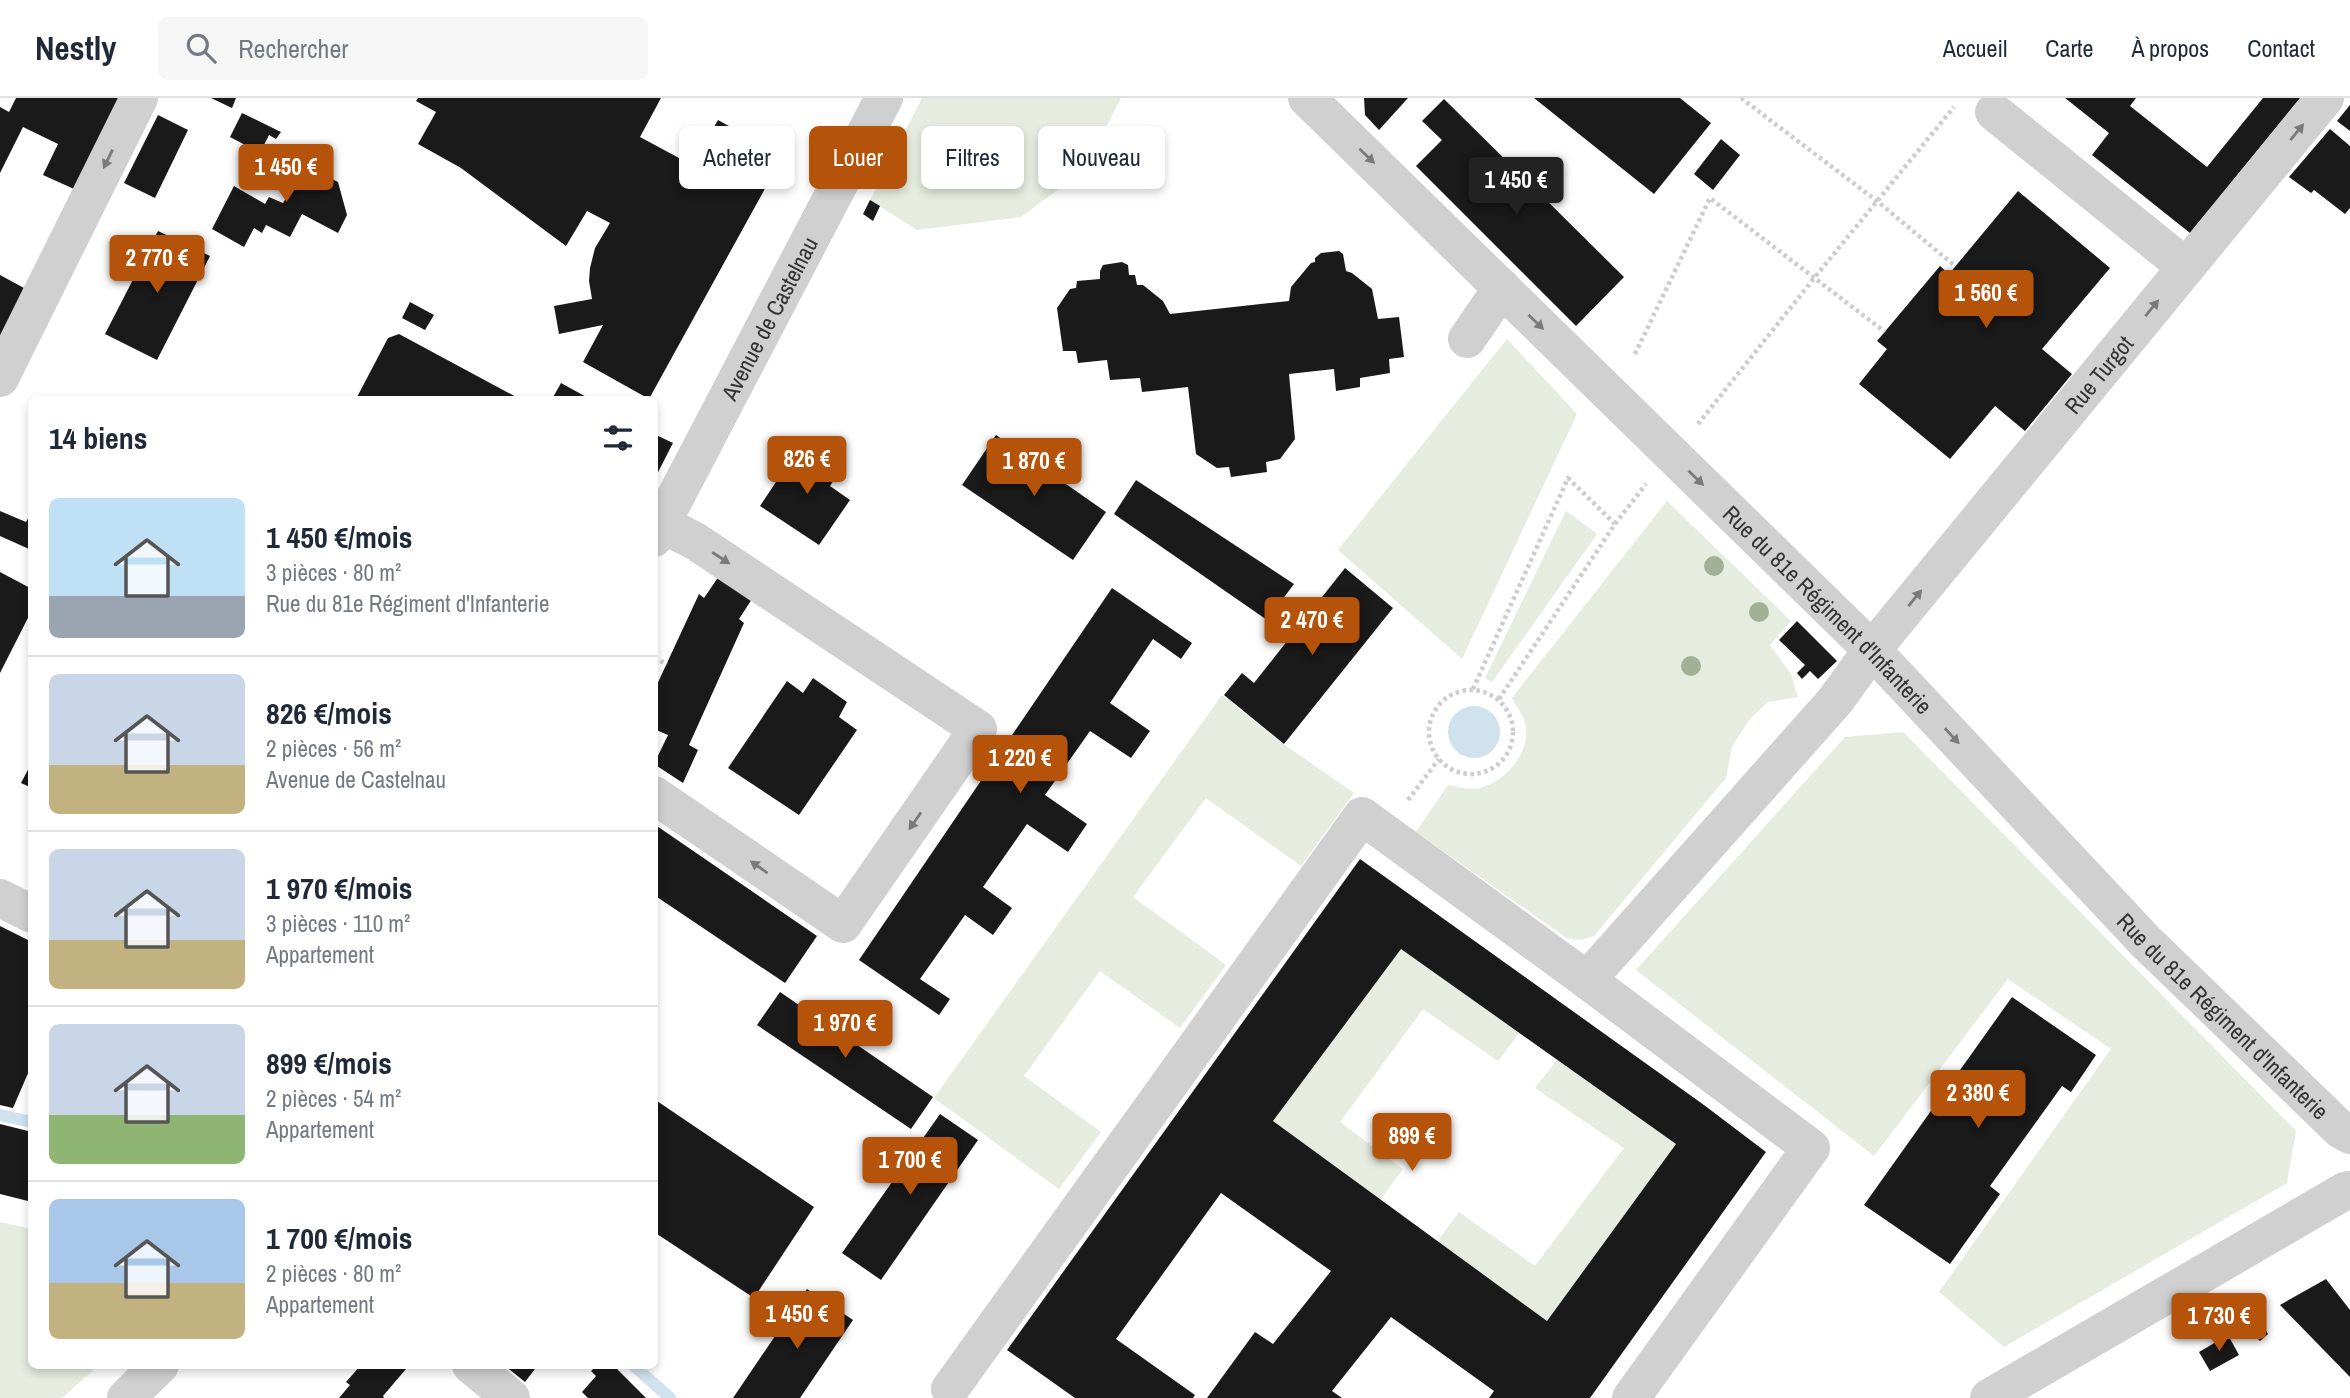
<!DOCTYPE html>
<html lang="fr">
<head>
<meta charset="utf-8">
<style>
  :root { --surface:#fff; --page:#f6f6f7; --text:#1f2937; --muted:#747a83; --line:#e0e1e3; --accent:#b45309 }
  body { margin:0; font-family:"Archivo Narrow",sans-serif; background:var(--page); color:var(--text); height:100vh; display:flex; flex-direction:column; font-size:26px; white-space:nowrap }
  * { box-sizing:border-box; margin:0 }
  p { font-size:23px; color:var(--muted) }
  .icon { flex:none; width:38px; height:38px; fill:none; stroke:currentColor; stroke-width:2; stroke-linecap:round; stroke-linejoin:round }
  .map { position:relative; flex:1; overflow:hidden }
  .panel { position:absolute; left:28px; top:298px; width:630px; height:973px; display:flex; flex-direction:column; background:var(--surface); border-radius:10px; box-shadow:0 4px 10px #0003 }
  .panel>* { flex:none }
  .banner { position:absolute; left:679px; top:28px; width:665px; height:63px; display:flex; gap:14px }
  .price { position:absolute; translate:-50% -60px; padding:0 16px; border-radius:7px; background:var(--accent); color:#fff; font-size:23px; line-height:46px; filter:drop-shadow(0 2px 4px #0008) }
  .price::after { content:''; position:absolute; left:50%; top:42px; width:21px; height:16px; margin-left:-10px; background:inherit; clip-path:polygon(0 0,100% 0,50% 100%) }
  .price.on { background:#222; color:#fff }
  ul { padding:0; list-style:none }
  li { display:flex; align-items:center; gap:21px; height:175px; padding:0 21px }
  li+li { border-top:2px solid var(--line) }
  li span { display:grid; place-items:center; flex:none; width:196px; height:140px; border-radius:10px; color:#555 }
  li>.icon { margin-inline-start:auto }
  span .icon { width:84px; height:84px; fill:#fffc; stroke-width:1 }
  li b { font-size:30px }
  h2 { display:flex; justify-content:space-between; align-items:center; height:84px; padding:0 21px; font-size:30px }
  .chip { padding:0 24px; border-radius:10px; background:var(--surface); box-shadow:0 4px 10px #0003; font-size:24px; line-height:63px }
  .chip.on { background:var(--accent); color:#fff }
  header { display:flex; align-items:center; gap:42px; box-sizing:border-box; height:98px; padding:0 35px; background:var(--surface); border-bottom:2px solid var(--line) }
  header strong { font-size:33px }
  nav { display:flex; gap:38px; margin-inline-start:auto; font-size:24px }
  .search { width:490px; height:63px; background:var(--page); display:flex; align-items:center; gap:18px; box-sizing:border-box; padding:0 24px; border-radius:10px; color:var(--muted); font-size:26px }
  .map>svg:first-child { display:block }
  .green { fill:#e6ecdf }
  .water { fill:#cfe2ee }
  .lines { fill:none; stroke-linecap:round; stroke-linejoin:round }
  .stream { stroke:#cfe2ee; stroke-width:12 }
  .building { fill:#1a1a1a; fill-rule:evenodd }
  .path { stroke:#cdcdcd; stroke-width:4.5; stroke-dasharray:3.5 3.5; stroke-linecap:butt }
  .minor { stroke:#d0d0d0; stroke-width:38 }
  .tree { fill:#a2b095 }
  .oneway { fill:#7a7a7a }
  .labels { text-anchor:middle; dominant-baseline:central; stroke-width:7; stroke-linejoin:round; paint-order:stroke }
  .street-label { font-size:23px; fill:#333; stroke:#fff }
</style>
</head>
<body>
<header>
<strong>Nestly</strong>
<div class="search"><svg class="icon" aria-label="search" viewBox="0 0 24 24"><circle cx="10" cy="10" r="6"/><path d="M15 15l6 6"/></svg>Rechercher</div>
<nav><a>Accueil</a><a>Carte</a><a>À propos</a><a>Contact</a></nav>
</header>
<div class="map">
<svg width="2350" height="1300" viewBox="0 0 2350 1300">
  <rect width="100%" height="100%" fill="#fff"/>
  <g class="green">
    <polygon points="922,0 1121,0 1083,73 1021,119 917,132 870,102"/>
    <polygon points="1507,241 1577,316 1462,561 1338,452"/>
    <path d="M1667,403L1791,523L1770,547L1791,576L1798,599L1768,604L1748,623L1732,649L1726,680L1594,838L1580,842L1568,841L1416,734L1448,687C1458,689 1469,692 1480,690C1507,683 1532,653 1525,625C1523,616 1516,608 1512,600Z"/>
    <polygon points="1566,413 1597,436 1492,584 1485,580"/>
    <polygon points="1222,597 1279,643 1354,695 1301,768 1206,700 1133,799 1226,867 1180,930 1100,873 1024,978 1101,1034 1059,1091 934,1000"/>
    <polygon points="1903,634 2296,1033 2287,1085 2004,1249 1939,1194 2111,951 2008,881 1874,1058 1636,872 1845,639"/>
    <polygon points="1401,851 1519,935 1498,963 1423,911 1340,1024 1403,1071 1380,1102 1273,1023"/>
    <polygon points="1557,962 1676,1046 1547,1223 1437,1144 1459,1114 1535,1168 1624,1050 1535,990"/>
    <polygon points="0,1124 31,1131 32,1267 99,1267 62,1300 0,1300"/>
  </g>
  <circle class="water" cx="1474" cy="634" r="26"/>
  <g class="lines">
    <g class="stream">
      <polyline points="0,1017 32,1024"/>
      <polyline points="633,1267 670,1300"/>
    </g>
  </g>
  <g class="building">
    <polygon points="16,0 119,0 74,91 43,77 58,46 23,29 0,75 0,9 9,14"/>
    <polygon points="211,0 236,0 232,10"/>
    <polygon points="418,0 661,0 640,39 692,67 718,22 783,58 649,301 583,264 603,227 559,236 554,208 592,201 589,183 590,170 595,150 610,125 587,113 566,148 461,70 418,46 436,14 416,3"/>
    <polygon points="1364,0 1408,0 1379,32 1365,17"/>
    <polygon points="1534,0 1680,0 1711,25 1654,96"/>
    <polygon points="2065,0 2136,0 2130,8 2207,69 2263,0 2300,0 2190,135 2092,57 2109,35"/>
    <polygon points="1444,1 1624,179 1576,228 1416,68 1442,42 1422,23"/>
    <polygon points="2350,7 2350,33 2337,23"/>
    <polygon points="242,15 281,34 276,41 269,37 260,55 230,39"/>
    <polygon points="158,17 188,32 155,100 124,85"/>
    <polygon points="2330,31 2350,48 2350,110 2345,116 2314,92 2311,95 2289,79"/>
    <polygon points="1721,41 1740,57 1713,92 1694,76"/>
    <polygon points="303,47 331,63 324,77 338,84 347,117 338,135 302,116 290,139 266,127 262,135 254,130 244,149 212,131 234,88 265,106 269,99 283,105 303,71 292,65"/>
    <polygon points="2018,93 2110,170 2042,251 2072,276 2025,333 1995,308 1950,361 1859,286 1887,251 1877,243 1940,168 1949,176"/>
    <polygon points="870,102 880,108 873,123 863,116"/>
    <polygon points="158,133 210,158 157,262 105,236"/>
    <polygon points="1339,153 1343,156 1346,173 1352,175 1372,191 1378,221 1399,219 1404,259 1389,261 1390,275 1360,280 1360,289 1336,293 1334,271 1289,276 1295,341 1280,361 1266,364 1267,374 1231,379 1229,369 1217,370 1196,356 1188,289 1142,294 1140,280 1110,282 1107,262 1078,265 1076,253 1063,253 1057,210 1070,191 1076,190 1077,183 1100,181 1100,173 1103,167 1122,164 1128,167 1129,177 1135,177 1137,187 1143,187 1163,203 1170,216 1289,203 1291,189 1311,165 1315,164 1315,160 1321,155"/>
    <polygon points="0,177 24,190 0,241"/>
    <polygon points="410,204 434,217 425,232 402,220"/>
    <polygon points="399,236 520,301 356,301 388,240"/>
    <polygon points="561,285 590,301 552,301"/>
    <polygon points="654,336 673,345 654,382"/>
    <polygon points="996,337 1106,414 1073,462 962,387"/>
    <polygon points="800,348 839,374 830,388 850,402 819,447 760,408"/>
    <polygon points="1136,382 1294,486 1267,522 1114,416"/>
    <polygon points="0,413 26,424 32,414 32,446 29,451 0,438"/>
    <polygon points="1345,470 1393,510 1284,646 1224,597 1242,575 1254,585"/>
    <polygon points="0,474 32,491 32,512 0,575"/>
    <polygon points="719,478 752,501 739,521 744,525 689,647 698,652 683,685 654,666 668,637 654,631 654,593 699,496 704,500"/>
    <polygon points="1112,490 1192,545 1181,561 1153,541 1110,605 1150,633 1131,660 1090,633 1045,697 1087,726 1068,754 1027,726 983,789 1012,810 993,837 965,817 920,881 950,901 939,917 859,862"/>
    <polygon points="1797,523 1837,563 1818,581 1810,573 1802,581 1797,575 1805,567 1779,542"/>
    <polygon points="813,580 847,604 839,619 857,632 799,717 728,670 787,583 803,595"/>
    <polygon points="32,664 32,690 21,685"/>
    <polygon points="654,726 817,838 785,885 654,797"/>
    <path d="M1360,761L1704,1007L1766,1054L1590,1300H1489L1494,1293L1391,1219L1332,1293L1342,1300H1207L1255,1234L1273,1246L1331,1173L1221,1095L1116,1241L1195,1297L1193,1300H1075L1007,1252ZM1401,851L1676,1046L1547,1223L1273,1023Z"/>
    <polygon points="0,828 32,844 32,966 13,1010 0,1007"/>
    <polygon points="780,894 933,999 911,1031 757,927"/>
    <polygon points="2012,899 2096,957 2071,994 2062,988 1990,1088 2000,1096 1950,1166 1864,1107"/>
    <polygon points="654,1001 814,1109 754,1200 654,1134"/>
    <polygon points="940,1016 978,1042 881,1182 842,1155"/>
    <polygon points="0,1026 32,1034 32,1104 0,1096"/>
    <polygon points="2326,1181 2350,1212 2350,1279 2280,1207"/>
    <polygon points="807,1191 853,1222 800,1300 733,1300"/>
    <polygon points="2258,1220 2268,1236 2260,1243 2245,1228"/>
    <polygon points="2228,1237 2239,1257 2210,1273 2199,1254"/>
    <polygon points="361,1267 400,1267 406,1271 383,1298 384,1300 339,1300 350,1287 346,1284"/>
    <polygon points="504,1267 538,1267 525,1284"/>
    <polygon points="597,1267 613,1267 646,1300 588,1300 582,1294 596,1278 591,1273"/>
  </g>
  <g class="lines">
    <g class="path">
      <polyline points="1741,0 1877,103 1955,168"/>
      <polyline points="1635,256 1710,100 1885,234"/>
      <polyline points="1698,326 1815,179 1954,9"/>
      <polyline points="654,560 667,566"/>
      <polyline points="1473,591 1568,380 1615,426"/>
      <circle cx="1471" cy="634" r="42"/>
      <polyline points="1499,601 1615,426 1646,386"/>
      <polyline points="1408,702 1439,661"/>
    </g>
    <g class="minor">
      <path id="s1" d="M1307,0L1872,552L2146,844L2341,1032L2350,1037"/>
      <polyline points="1994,14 2186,169"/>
      <polyline points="1467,241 1502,190"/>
      <polyline points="0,280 139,0"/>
      <path id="s2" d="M654,440L884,0"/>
      <polyline points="654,697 843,826 978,631 695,443 662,426"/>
      <polyline points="0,800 32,816"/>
      <polyline points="471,1267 511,1300"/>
      <polyline points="950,1291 1362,718 1587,882"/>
      <polyline points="126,1300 160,1267"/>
      <path id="s3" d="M1631,1300L1811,1050L1587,882L1835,603L1872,552L2325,0"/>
      <polyline points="1989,1300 2345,1093 2350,1092"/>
    </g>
  </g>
  <g class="tree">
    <circle cx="1714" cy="468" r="10"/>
    <circle cx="1759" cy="514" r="10"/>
    <circle cx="1691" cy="568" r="10"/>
  </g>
  <defs><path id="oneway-solid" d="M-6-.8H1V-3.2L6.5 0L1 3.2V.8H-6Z" transform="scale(1.75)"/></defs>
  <g class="oneway">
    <use href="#oneway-solid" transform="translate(2297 34) rotate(-51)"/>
    <use href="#oneway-solid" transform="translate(1367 58) rotate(44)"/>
    <use href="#oneway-solid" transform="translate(108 61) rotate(116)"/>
    <use href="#oneway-solid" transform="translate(2152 210) rotate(-51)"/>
    <use href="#oneway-solid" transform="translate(1536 224) rotate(44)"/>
    <use href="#oneway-solid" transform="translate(1696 380) rotate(44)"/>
    <use href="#oneway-solid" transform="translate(721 460) rotate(33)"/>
    <use href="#oneway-solid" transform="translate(1915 500) rotate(-51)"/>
    <use href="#oneway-solid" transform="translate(1952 638) rotate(47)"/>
    <use href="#oneway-solid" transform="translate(915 723) rotate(125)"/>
    <use href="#oneway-solid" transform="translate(759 769) rotate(-145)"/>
  </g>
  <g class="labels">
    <g class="street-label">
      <text stroke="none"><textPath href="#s2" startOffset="248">Avenue de Castelnau</textPath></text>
      <text stroke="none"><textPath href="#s3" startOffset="1381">Rue Turgot</textPath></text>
      <text stroke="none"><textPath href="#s1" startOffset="730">Rue du 81e Régiment d'Infanterie</textPath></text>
      <text stroke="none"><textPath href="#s1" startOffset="1297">Rue du 81e Régiment d'Infanterie</textPath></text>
    </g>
  </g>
</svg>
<b class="price" style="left:286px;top:106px">1 450 €</b>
<b class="price on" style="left:1516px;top:119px">1 450 €</b>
<b class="price" style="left:157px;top:197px">2 770 €</b>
<b class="price" style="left:1986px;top:232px">1 560 €</b>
<b class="price" style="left:807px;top:398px">826 €</b>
<b class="price" style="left:1034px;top:400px">1 870 €</b>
<b class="price" style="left:1312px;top:559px">2 470 €</b>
<b class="price" style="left:1020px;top:697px">1 220 €</b>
<b class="price" style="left:845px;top:962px">1 970 €</b>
<b class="price" style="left:1978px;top:1032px">2 380 €</b>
<b class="price" style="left:1412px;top:1075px">899 €</b>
<b class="price" style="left:910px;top:1099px">1 700 €</b>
<b class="price" style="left:797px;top:1253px">1 450 €</b>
<b class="price" style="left:2219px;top:1255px">1 730 €</b>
<div class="banner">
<a class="chip">Acheter</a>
<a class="chip on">Louer</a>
<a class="chip">Filtres</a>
<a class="chip">Nouveau</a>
</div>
<section class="panel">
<h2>14 biens<svg class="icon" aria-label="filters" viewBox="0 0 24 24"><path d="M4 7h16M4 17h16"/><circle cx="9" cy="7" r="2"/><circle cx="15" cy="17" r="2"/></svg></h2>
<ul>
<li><span style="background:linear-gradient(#bfe0f5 70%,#9aa5b1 0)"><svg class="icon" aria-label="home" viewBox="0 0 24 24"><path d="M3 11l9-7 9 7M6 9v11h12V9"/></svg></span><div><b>1 450 €/mois</b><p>3 pièces · 80 m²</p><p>Rue du 81e Régiment d'Infanterie</p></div></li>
<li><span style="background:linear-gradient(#c9d6e8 65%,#c2b280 0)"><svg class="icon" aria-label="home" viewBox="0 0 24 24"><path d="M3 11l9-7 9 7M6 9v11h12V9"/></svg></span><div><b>826 €/mois</b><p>2 pièces · 56 m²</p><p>Avenue de Castelnau</p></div></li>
<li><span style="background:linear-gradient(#c9d6e8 65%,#c2b280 0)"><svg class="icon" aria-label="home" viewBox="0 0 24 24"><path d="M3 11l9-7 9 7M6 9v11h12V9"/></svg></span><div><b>1 970 €/mois</b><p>3 pièces · 110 m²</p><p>Appartement</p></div></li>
<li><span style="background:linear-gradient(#c9d6e8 65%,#8fb573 0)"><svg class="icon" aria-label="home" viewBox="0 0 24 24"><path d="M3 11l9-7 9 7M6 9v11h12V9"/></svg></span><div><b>899 €/mois</b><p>2 pièces · 54 m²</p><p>Appartement</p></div></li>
<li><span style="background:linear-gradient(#a9c7e8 60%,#c2b280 0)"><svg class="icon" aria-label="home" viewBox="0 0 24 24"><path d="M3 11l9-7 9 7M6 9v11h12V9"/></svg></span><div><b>1 700 €/mois</b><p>2 pièces · 80 m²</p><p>Appartement</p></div></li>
</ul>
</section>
</div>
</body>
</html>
